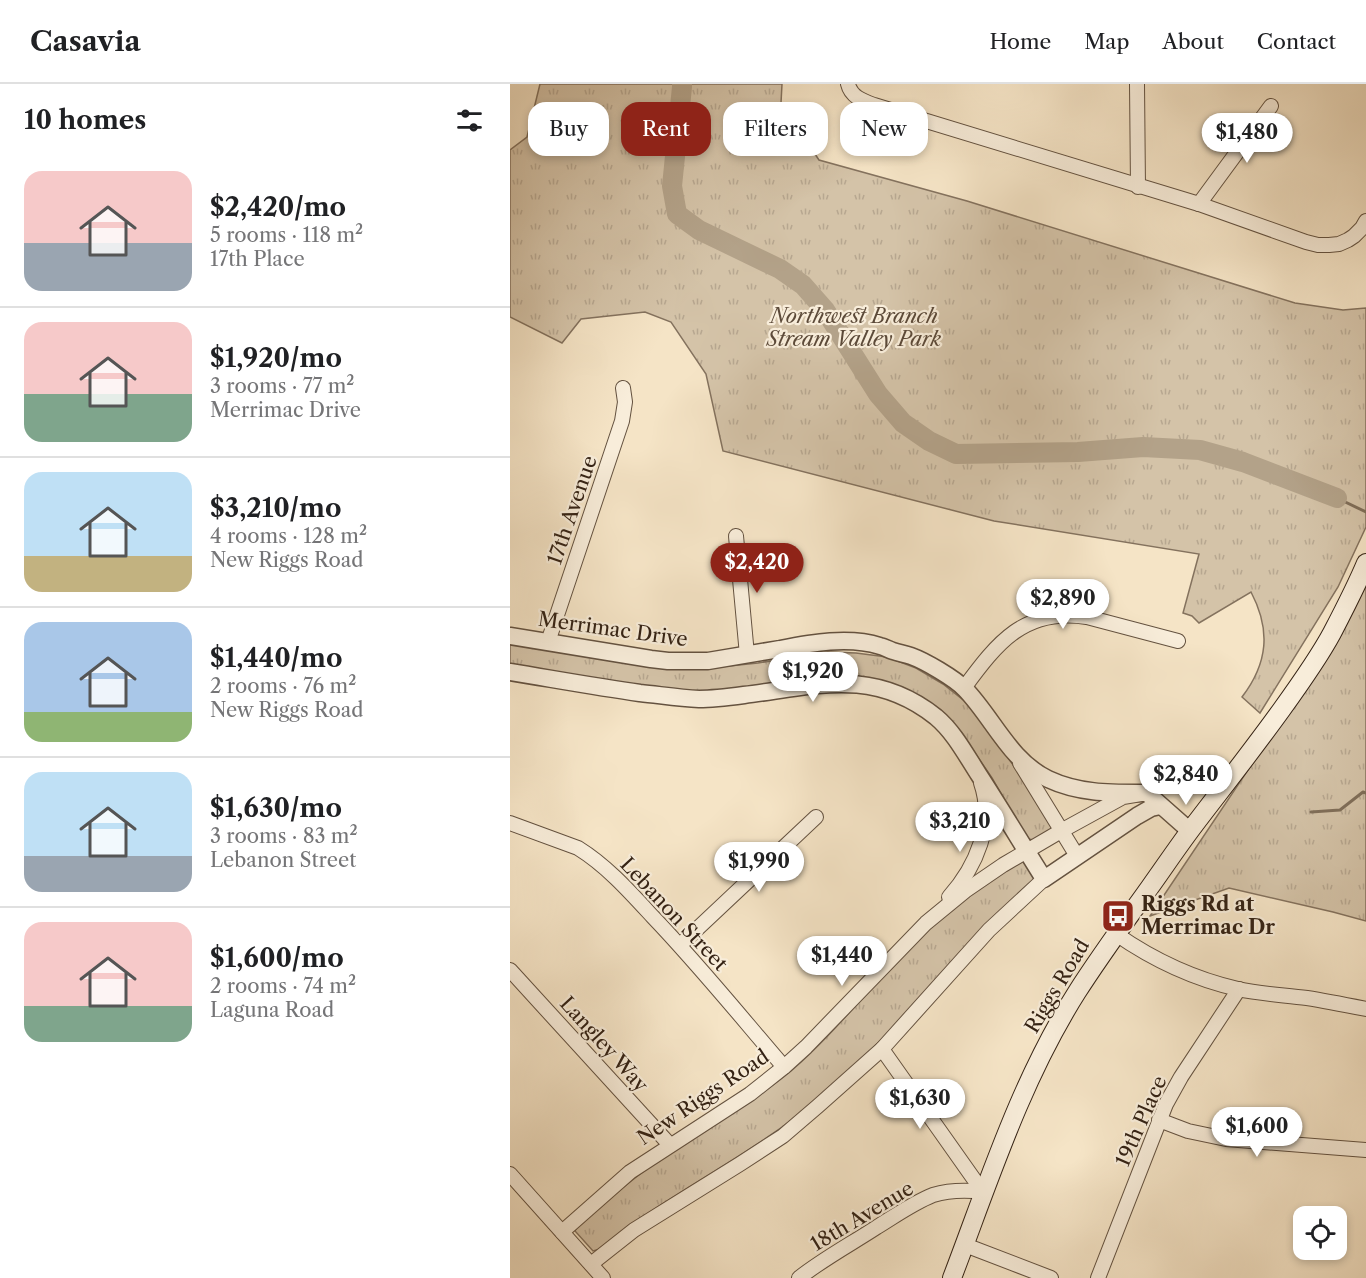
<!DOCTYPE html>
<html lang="en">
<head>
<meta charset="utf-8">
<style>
  :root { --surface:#fff; --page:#f2f2f2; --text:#202124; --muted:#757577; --line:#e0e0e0; --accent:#8f2418 }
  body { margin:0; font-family:"Libre Caslon Text",serif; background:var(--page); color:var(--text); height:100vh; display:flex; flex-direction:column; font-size:22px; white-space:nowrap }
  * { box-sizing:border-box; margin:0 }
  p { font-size:20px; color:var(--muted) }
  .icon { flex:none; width:33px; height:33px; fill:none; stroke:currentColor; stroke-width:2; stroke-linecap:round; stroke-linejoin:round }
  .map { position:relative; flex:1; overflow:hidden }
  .side { display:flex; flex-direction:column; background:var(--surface); width:510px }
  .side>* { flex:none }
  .hud { position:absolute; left:18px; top:18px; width:570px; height:54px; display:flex; gap:12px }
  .fabs { position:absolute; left:783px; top:1122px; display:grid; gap:12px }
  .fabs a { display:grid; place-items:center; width:54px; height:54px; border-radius:12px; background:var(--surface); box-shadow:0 3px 9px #0003; font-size:30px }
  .price { position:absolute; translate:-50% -51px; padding:0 14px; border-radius:21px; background:#fff; color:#222; font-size:20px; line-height:39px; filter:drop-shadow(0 2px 3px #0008) }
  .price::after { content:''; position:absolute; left:50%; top:36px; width:18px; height:14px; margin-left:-9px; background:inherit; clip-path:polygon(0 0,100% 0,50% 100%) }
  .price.active { background:var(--accent); color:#fff }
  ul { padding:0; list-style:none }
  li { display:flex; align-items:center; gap:18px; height:150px; padding:0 24px }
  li+li { border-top:2px solid var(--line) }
  li span { display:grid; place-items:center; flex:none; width:168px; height:120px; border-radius:18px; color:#555 }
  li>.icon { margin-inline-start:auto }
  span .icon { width:72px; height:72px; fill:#fffc; stroke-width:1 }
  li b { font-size:26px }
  h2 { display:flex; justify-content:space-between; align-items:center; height:72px; padding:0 24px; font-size:26px }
  .chip { padding:0 21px; border-radius:18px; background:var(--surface); box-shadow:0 3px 9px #0003; font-size:21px; line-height:54px }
  .chip.active { background:var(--accent); color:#fff }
  header { display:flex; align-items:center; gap:36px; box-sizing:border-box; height:84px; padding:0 30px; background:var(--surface); border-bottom:2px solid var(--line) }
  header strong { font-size:28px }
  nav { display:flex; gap:33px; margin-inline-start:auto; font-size:21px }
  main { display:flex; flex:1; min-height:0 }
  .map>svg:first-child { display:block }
  .park { fill:url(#park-tufts); stroke:#84725e; stroke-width:1.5 }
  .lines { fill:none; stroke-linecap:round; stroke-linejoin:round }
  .stream { stroke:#806f5a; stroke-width:3 }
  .river { stroke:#b3a289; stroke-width:20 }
  .minor-casing { stroke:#645240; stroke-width:16 }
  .tertiary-casing { stroke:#645240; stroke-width:19 }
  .secondary-casing { stroke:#342214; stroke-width:20 }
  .minor { stroke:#f8edda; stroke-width:14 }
  .tertiary { stroke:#f8edda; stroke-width:16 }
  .secondary { stroke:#f8edda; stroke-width:18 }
  .labels { text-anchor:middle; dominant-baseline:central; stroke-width:4.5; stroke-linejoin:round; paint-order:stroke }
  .park-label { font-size:20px; font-style:italic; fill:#5c4a39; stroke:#f8edda }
  .street-label { font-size:20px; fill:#342214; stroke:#f8edda }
  .poi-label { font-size:20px; font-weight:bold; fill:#342214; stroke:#f8edda; text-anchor:start }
</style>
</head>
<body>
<header>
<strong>Casavia</strong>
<nav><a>Home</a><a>Map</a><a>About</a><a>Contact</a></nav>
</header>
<main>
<section class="side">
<h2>10 homes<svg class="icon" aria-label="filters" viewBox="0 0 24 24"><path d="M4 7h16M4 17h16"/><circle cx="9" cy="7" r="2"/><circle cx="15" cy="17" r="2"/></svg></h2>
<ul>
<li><span style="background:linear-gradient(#f6c9c9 60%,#9aa5b1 0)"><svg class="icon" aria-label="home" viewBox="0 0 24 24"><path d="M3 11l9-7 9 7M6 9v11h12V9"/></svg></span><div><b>$2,420/mo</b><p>5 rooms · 118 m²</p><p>17th Place</p></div></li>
<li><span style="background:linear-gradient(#f6c9c9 60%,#7fa58c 0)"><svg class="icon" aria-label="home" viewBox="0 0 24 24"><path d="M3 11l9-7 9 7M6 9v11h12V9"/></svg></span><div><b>$1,920/mo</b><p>3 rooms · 77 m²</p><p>Merrimac Drive</p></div></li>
<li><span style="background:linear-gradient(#bfe0f5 70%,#c2b280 0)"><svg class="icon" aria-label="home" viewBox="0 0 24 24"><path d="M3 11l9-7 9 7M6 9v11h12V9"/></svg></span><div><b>$3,210/mo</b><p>4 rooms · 128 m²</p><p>New Riggs Road</p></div></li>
<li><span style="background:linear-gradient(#a9c7e8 75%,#8fb573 0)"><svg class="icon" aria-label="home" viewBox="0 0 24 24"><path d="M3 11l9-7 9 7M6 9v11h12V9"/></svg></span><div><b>$1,440/mo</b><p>2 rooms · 76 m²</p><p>New Riggs Road</p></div></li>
<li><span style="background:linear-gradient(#bfe0f5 70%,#9aa5b1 0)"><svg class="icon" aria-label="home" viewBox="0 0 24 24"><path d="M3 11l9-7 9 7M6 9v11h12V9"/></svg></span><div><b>$1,630/mo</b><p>3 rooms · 83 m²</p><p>Lebanon Street</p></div></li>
<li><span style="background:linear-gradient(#f6c9c9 70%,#7fa58c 0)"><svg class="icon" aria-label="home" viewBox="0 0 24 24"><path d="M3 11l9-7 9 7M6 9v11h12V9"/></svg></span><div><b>$1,600/mo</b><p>2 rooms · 74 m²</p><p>Laguna Road</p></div></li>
</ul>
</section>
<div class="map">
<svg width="856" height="1194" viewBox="0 0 856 1194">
  <defs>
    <pattern id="park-tufts" width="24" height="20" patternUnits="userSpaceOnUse" patternTransform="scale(1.5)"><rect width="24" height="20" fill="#d4c3a8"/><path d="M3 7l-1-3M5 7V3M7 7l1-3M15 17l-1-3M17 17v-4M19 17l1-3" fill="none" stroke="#b7a790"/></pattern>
  </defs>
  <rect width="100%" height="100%" fill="#f5e4c6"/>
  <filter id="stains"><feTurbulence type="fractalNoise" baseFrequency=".00333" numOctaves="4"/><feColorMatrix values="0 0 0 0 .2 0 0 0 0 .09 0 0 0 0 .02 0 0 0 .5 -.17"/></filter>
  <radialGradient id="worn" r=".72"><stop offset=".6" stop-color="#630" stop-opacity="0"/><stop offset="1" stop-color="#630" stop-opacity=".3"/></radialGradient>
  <g class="park">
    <path d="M30,0H272L271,19L309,76L457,117L785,219L833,226L856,224V443L828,503L750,629L732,613C758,579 761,546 741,508L689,539L682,532L673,529L689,470L484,437L213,367L196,290L161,238L135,228L71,235L52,259L0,233V66L17,53Z"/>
    <polygon points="856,493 856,837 823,828 719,804 640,832 791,607"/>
    <polygon points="0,556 190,585 248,579 318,568 346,569 377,573 406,584 433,600 457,619 488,658 541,739 542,745 525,756 517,755 482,694 450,647 417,618 383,602 167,609 0,583"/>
    <path d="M511,776L519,778L526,796C484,840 441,883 399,927C370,956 343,987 311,1013C243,1071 159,1108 90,1165L83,1167L65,1147L68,1141C99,1115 130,1088 164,1065C203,1039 245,1017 281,987C327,947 364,898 407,856C438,825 475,800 511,776Z"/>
  </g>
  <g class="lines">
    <g class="stream">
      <polyline points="827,414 856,428"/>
      <polyline points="801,728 830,726 853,708 856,709"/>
    </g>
    <polyline class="river" points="172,0 172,3 162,102 167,130 189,146 270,185 293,201 315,226 368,310 393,339 419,357 446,370 568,368 633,363 690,366 733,378 827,414"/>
    <g class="minor-casing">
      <g id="minor">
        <path d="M338,0C341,13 353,17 364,21L689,120L796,158L808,161H819L829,160L838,156L844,152L852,144L856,137"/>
        <polyline points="627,0 628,103"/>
        <polyline points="689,120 761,22"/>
        <polyline points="226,452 237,571"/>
        <polyline points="38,558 112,337 115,318 113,304"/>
        <path d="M454,604C487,559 515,523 577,533L668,557"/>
        <polyline points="510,679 567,772"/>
        <path d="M0,739L68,764C97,782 120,808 143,833C189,881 231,933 274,983"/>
        <path d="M439,813C466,783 485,739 471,699"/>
        <path d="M606,850C642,875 684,895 728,905C750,910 774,911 797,914C816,917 836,921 856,925"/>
        <polyline points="170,861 306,733"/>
        <polyline points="0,886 160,1061"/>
        <polyline points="372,965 473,1108"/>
        <polyline points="649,1036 678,1047 716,1055 856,1066"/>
        <polyline points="0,1090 93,1194"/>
        <polyline points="52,1148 120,1088 240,1010 274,983 296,963 416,839 455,807 493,781 551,747 613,713 637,709 672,684"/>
        <polyline points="455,1161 541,1194"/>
        <polyline points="81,1180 124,1146 230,1080 273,1052 308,1022 372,965 479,846 534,795"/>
        <path d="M289,1194C313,1175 341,1160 367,1143C385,1132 403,1119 423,1111C440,1106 456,1106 473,1108"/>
        <polyline points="588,1194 656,1020 671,993 729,905"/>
      </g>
    </g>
    <g class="tertiary-casing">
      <g id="tertiary">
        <path d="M0,552L141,575L158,577H198C222,573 246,569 270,565C301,559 339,552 370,562C375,563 379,566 383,567C389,569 395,570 401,572C415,577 444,594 455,605C483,634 500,677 538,695C570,710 602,709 637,709L680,747"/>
        <path d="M0,588C43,595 87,603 130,609C150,611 169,614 189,615C204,615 219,613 234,611C306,602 363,583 426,633C444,648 456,671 469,691C491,725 512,760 534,795L627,732L641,724L650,722"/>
      </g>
    </g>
    <g class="secondary-casing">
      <path id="secondary" d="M442,1194C479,1097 511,996 567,908C590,872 615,838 640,803C655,782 669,761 685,740C714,702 744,664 772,625C790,600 808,575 822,549C834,526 846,503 856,479"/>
    </g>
    <use href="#minor" class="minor"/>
    <use href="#tertiary" class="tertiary"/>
    <use href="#secondary" class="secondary"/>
  </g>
  <defs>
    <g id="bus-square" transform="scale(1.725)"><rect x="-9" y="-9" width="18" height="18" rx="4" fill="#8f2418" stroke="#f8edda"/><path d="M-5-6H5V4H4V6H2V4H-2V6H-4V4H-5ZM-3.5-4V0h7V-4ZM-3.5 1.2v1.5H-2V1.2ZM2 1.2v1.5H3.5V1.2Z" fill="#fff"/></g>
  </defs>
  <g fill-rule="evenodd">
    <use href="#bus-square" x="608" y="832"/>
  </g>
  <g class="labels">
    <g class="park-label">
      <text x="344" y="232">Northwest Branch<tspan x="344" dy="23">Stream Valley Park</tspan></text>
    </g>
    <g class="street-label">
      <text transform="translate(62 426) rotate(-71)">17th Avenue</text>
      <text transform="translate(103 545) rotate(8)">Merrimac Drive</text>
      <text transform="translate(164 830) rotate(47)">Lebanon Street</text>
      <text transform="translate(547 902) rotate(-59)">Riggs Road</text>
      <text transform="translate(94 960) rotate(48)">Langley Way</text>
      <text transform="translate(193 1013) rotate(-34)">New Riggs Road</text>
      <text transform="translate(631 1037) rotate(-66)">19th Place</text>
      <text transform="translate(352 1132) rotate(-31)">18th Avenue</text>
    </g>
    <g class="poi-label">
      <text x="631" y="820">Riggs Rd at<tspan x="631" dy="23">Merrimac Dr</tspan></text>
    </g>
  </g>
  <rect width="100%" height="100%" filter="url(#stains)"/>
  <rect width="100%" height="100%" fill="url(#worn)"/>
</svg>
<div class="fabs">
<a><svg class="icon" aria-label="locate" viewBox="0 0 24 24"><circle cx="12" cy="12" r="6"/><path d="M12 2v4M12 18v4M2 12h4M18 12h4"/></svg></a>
</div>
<b class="price" style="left:737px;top:80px">$1,480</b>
<b class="price active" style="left:247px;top:510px">$2,420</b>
<b class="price" style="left:553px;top:546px">$2,890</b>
<b class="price" style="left:303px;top:619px">$1,920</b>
<b class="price" style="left:676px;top:722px">$2,840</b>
<b class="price" style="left:450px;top:769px">$3,210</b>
<b class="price" style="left:249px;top:809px">$1,990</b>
<b class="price" style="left:332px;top:903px">$1,440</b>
<b class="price" style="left:410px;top:1046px">$1,630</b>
<b class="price" style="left:747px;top:1074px">$1,600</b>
<div class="hud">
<a class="chip">Buy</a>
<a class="chip active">Rent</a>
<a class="chip">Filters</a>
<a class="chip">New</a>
</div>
</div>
</main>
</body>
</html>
